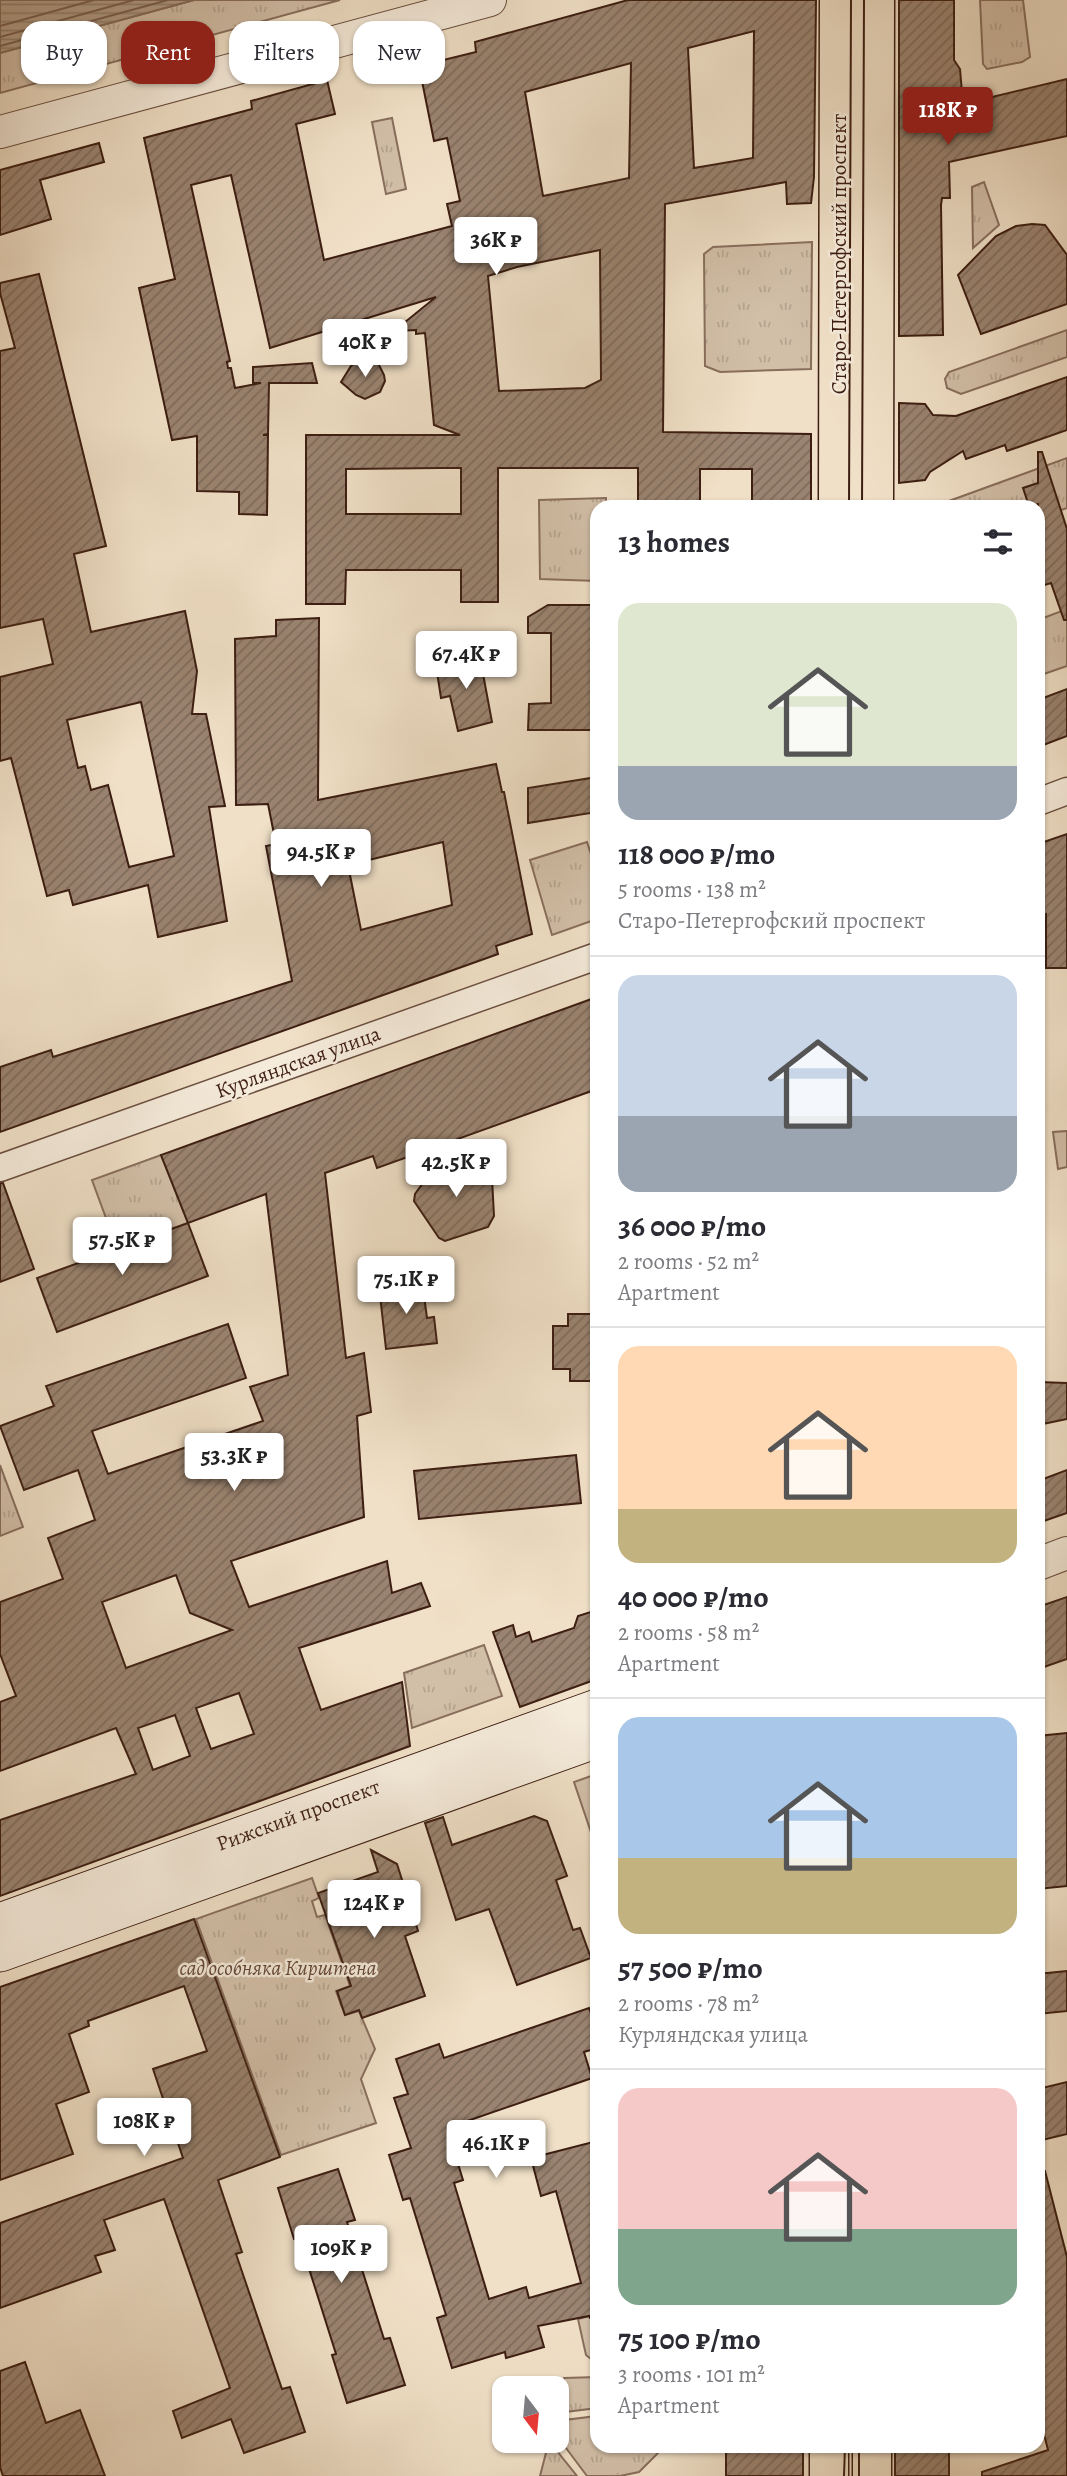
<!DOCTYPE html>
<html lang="en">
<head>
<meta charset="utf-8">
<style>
  :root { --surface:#fff; --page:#f2f2f3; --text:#2b2b33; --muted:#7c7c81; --line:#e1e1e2; --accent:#8f2418 }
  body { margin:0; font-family:Alegreya,serif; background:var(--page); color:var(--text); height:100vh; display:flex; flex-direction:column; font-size:26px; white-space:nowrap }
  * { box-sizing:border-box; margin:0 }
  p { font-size:23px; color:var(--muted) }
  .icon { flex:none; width:38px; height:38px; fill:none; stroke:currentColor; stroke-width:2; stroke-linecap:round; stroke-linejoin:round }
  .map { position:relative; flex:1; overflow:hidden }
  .panel { position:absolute; left:590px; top:500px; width:455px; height:1953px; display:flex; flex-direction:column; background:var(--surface); border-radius:21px; box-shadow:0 2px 5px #0004 }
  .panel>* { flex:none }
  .banner { position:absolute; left:21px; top:21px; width:464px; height:63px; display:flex; gap:14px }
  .needle { width:46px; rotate:164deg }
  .fabs { position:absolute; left:492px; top:2376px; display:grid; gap:14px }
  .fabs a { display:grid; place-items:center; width:77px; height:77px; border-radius:14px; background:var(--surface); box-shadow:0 2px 5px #0004; font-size:35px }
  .price { position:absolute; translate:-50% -60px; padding:0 16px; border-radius:7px; background:#fff; color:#222; font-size:23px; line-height:46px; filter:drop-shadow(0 2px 4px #0008) }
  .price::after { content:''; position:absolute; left:50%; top:42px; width:21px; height:16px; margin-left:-10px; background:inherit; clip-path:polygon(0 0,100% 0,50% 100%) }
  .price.active { background:var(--accent); color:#fff }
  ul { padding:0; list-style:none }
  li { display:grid; align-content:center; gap:14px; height:371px; padding:0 28px }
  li+li { border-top:2px solid var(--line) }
  li span { display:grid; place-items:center; height:217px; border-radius:21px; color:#555 }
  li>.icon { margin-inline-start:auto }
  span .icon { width:126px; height:126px; fill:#fffc; stroke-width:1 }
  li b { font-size:30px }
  h2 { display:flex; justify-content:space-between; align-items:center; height:84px; padding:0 28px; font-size:30px }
  .pill { padding:0 24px; border-radius:21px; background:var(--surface); box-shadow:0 2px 5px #0004; font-size:24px; line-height:63px }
  .pill.active { background:var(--accent); color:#fff }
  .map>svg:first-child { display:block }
  .grass { fill:url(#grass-tufts); stroke:#886e5d; stroke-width:2 }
  .garden { fill:#d2bfa8; stroke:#886e5d; stroke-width:2 }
  .water { fill:url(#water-rules); stroke:#846b59; stroke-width:2 }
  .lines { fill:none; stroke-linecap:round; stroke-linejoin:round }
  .shore { stroke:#785e4e; stroke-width:2 }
  .building { fill:url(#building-hatch); stroke:#3d1e12; stroke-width:2; fill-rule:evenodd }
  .minor-casing { stroke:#6a4e3f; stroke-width:29 }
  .tertiary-casing { stroke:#6a4e3f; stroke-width:34 }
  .secondary-casing { stroke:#3d1e12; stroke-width:39 }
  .primary-casing { stroke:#3d1e12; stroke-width:41 }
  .minor { stroke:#f5ebdb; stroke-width:26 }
  .tertiary { stroke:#f5ebdb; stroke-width:32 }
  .secondary { stroke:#f5ebdb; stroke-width:37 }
  .primary { stroke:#f0e0c7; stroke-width:38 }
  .tram { stroke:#3d1e12; stroke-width:2 }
  .labels { text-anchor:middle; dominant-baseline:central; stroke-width:5; stroke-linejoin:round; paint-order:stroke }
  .street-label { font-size:21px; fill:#3d1e12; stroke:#f5ebdb }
  .park-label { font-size:21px; font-style:italic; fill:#624638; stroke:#f5ebdb }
</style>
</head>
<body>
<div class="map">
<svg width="1067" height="2476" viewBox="0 0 1067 2476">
  <defs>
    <pattern id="grass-tufts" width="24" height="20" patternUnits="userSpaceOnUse" patternTransform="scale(1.75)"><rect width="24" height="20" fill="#d2bfa8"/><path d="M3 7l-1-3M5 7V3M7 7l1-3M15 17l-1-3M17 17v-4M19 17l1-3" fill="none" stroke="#b5a490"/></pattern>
    <pattern id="water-rules" width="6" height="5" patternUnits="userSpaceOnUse" patternTransform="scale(1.75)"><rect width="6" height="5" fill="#b39e89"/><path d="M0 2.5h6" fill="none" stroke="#93806f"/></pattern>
    <pattern id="building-hatch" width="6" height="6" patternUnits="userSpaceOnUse" patternTransform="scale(1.75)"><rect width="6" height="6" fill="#9a8370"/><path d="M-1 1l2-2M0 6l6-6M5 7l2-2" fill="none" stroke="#7f6b5b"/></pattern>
  </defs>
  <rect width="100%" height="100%" fill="#f0e0c7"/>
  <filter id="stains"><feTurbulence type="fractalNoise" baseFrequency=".00286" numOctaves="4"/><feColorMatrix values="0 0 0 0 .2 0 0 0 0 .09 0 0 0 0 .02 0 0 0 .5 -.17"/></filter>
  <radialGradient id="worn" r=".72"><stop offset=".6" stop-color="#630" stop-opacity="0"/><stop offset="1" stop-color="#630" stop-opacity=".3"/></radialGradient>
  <g class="grass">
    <polygon points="194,0 340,0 0,93 0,53"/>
    <polygon points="980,0 1023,0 1030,57 1022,62 987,69 983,64"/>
    <polygon points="392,118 406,189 386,194 372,122"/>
    <polygon points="984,182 999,225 973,248 972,187"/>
    <polygon points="812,242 811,369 720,372 705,366 704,254 713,247"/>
    <polygon points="1067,330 1067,357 961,394 947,388 945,379 949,372"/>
    <polygon points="1067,458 1067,508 1038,518 1038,508 938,508 949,501"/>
    <polygon points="606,498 606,507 597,508 597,551 593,553 597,581 540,579 539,500"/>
    <polygon points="1067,609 1067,666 1038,676 1038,620"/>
    <polygon points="587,842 597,872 597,919 552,935 530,860"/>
    <polygon points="161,1155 188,1223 117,1248 92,1180"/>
    <polygon points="0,1465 23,1527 0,1536"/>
    <polygon points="484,1645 502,1696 412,1728 404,1673"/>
    <polygon points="312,1878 319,1898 312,1901 317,1917 325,1915 350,1986 336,1991 345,2015 359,2011 375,2049 361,2079 376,2123 281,2155 196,1919"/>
    <polygon points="597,2314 597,2358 591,2359 586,2355 578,2319"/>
    <polygon points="597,2377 597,2408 557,2413 563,2398 559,2397 564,2378"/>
    <polygon points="597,2416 597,2446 664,2447 639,2472 620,2476 587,2476 557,2436 557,2421"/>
    <polygon points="549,2441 577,2476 540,2476"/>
  </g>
  <g class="garden">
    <polygon points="1067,1131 1067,1167 1058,1169 1053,1132"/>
    <polygon points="597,1774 597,1850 574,1782"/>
  </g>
  <polygon class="water" points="0,0 194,0 0,53"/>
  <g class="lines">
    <g class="shore">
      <polyline points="0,26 94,0"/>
      <polyline points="0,37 134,0"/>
      <polyline points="0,46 168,0"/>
    </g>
  </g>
  <g class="building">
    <path d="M628,0H816L814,177L811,203L787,204L786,182L665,204L663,432L811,434V508H752V469H700V508H638V468H498V602H461V570H346L345,604H306V435H460L434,425L425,333L416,334V330L394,331L436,297L270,348L231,175L191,185L230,361L227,362L228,368H231L235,388L261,383H253V367L312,363L317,383H269L268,434L263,435H268L267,515L239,514V492L197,491V436L172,440L139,288L175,279L144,138L252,109L251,101L327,80L335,114L296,124L324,260L452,226L447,204L460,201L447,138L434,141L419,66L476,52L475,42ZM754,31L753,158L694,168L688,48ZM631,63L629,178L543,196L525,92ZM600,250L601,380L585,388L499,391L488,276L517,267ZM439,468H461V514H346V469Z"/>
    <polygon points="899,0 954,0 954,60 960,69 963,104 1067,79 1067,136 949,162 950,198 942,198 941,205 943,335 899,336"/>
    <polygon points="99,143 104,162 40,180 51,219 0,235 0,170"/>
    <polygon points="1032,224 1045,225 1067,255 1067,304 981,334 958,275 996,236 1016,226"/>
    <path d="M39,274L106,546L74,554L91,632L185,611L197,671L192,714H206L225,806L209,807L227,921L158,937L148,885L73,905L69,890L47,896L11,758L0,761V677L53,664L43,619L0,628V351L15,348L0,293V283ZM141,702L174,856L129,867L108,785L91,790L85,766L78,768L67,720Z"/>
    <polygon points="358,360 374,362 379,365 384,375 385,381 380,392 365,399 356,395 341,382 351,366"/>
    <polygon points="1067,377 1067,430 1007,451 1005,445 966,459 963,451 930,472 925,480 899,483 899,403 925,404 933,415 956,416"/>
    <polygon points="1038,452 1042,452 1067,529 1067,620 1064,620 1051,583 1038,587 1038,504 1029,506 1023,488 1038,483"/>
    <polygon points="548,605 597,605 597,730 528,730 529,704 551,703 551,633 528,633 528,617"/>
    <path d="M319,618L318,800L496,764L502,792H504L532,934L496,946L498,954L0,1132V1067L51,1050L53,1057L292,981L266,846L276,844L268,804L236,805L235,639L276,636V620ZM443,842L452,905L361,930L348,865Z"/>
    <polygon points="478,647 492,722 458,731 450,696 441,698 437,672"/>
    <polygon points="1067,689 1067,736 1038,747 1038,700"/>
    <polygon points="597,777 597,812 528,823 528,788"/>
    <polygon points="1067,834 1067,968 1046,968 1046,914 1038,918 1038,844"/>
    <path d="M597,997V1065L591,1068L597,1089L377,1168L373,1156L325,1173L346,1358L364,1353L371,1412L357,1416L364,1517L231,1561L249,1607L387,1561L392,1593L421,1583L430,1606L299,1648L321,1710L402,1682L410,1746L0,1896V1820L136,1774L116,1728L0,1771V1702L16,1696L0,1654V1602L63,1579L48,1538L95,1520L78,1470L24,1490L0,1426L54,1406L46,1386L228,1324L246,1378L92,1431L108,1474L263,1421L250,1387L288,1375L266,1194L188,1223L161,1155ZM176,1575L190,1613L232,1630L126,1668L102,1602ZM239,1693L254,1734L211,1749L196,1708ZM175,1715L190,1756L153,1770L138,1728Z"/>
    <polygon points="443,1156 489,1171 492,1178 494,1216 488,1227 445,1241 439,1238 414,1201 415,1194"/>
    <polygon points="0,1183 3,1183 34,1269 0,1282"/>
    <polygon points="188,1223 208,1276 57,1332 37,1278"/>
    <polygon points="422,1281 427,1318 434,1317 437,1343 386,1349 379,1286"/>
    <polygon points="568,1314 597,1314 597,1381 570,1381 570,1369 553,1369 553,1326 568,1326"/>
    <polygon points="1038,1382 1067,1383 1067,1419 1038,1425"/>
    <polygon points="576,1455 581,1503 419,1519 414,1471"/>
    <polygon points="1067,1470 1067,1513 1038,1523 1038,1481"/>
    <polygon points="1067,1597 1067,1659 1038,1669 1038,1607"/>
    <polygon points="597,1610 597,1679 520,1707 493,1632 513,1625 516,1637 529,1632 532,1642 574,1628 578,1616"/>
    <polygon points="1067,1733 1067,1886 1038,1889 1038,1736"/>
    <polygon points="534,1816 547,1821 567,1876 556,1880 573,1930 580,1928 591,1958 517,1985 489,1909 456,1920 425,1823 443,1817 452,1845"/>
    <polygon points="371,1850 397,1864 418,1931 405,1936 425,1996 362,2018 359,2010 345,2015 337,1991 351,1986 318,1893 378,1872"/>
    <polygon points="194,1919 280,2157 218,2180 242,2252 236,2254 282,2389 290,2387 305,2432 244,2453 231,2419 182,2438 173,2411 230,2388 164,2199 104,2220 115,2250 95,2256 101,2272 0,2308 0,2223 183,2158 153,2069 207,2051 184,1986 88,2021 89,2026 69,2034 89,2092 56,2104 73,2154 0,2180 0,1987"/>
    <polygon points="1067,1971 1067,2011 1038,2014 1038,1974"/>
    <polygon points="589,2008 597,2030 597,2048 584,2052 592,2078 447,2128 463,2180 454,2183 489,2299 526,2287 529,2298 581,2283 556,2191 541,2196 531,2158 597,2141 597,2317 590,2318 589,2316 538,2326 544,2347 506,2358 505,2352 452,2368 437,2318 446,2315 410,2198 403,2200 389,2155 411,2148 394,2098 408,2094 396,2059 439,2044 444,2058"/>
    <polygon points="1067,2082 1067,2134 1038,2141 1038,2089"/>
    <polygon points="338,2169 355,2220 347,2222 384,2339 390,2338 405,2385 347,2403 332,2355 336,2354 299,2237 294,2239 278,2188"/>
    <polygon points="1045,2171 1067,2257 1067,2476 982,2476 982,2472 1048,2450 1038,2410 1038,2172"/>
    <polygon points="25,2362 46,2423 80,2410 105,2476 3,2476 0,2467 0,2371"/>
    <rect x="726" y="2446" width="77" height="30"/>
    <rect x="895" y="2446" width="54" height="30"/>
  </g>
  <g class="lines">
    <g class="minor-casing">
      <g id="minor">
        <polyline points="1038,802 1067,791"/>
        <polyline points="0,1168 597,956"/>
      </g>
    </g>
    <g class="tertiary-casing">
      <g id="tertiary">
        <polyline points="0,132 490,0"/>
        <polyline points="1038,1564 1067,1553"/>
      </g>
    </g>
    <g class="secondary-casing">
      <g id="secondary">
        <polyline points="0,1922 597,1708"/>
        <polyline points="0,1953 597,1739"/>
      </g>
    </g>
    <g class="primary-casing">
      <g id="primary">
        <polyline points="838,508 839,0"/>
        <polyline points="874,508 875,0"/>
        <polyline points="872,2446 872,2476"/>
        <polyline points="829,2476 829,2446"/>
      </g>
    </g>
    <use href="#minor" class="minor"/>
    <use href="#tertiary" class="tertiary"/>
    <use href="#secondary" class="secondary"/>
    <use href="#primary" class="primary"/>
    <g class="tram">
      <polyline points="849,508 851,0"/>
      <polyline points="862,508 864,0"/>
      <polyline points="844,2476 845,2446"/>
      <polyline points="859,2476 859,2446"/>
    </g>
  </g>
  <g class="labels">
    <g class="street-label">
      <text transform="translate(839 254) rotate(-90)">Старо-Петергофский проспект</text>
      <text transform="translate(298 1062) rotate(-20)">Курляндская улица</text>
      <text transform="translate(298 1815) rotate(-20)">Рижский проспект</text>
    </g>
    <g class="park-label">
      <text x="278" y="1968">сад особняка Кирштена</text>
    </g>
  </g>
  <rect width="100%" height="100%" filter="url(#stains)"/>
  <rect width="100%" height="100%" fill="url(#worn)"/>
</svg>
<div class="fabs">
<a><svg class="needle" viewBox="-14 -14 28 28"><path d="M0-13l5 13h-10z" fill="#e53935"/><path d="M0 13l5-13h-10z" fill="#7c7c81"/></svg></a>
</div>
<b class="price active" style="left:948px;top:147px">118K ₽</b>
<b class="price" style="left:496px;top:277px">36K ₽</b>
<b class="price" style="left:365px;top:379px">40K ₽</b>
<b class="price" style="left:466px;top:691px">67.4K ₽</b>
<b class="price" style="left:321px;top:889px">94.5K ₽</b>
<b class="price" style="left:456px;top:1199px">42.5K ₽</b>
<b class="price" style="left:122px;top:1277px">57.5K ₽</b>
<b class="price" style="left:406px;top:1316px">75.1K ₽</b>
<b class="price" style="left:234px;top:1493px">53.3K ₽</b>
<b class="price" style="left:374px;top:1940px">124K ₽</b>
<b class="price" style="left:144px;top:2158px">108K ₽</b>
<b class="price" style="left:496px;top:2180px">46.1K ₽</b>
<b class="price" style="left:341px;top:2285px">109K ₽</b>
<div class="banner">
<a class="pill">Buy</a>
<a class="pill active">Rent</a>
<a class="pill">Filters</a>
<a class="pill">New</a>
</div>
<section class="panel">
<h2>13 homes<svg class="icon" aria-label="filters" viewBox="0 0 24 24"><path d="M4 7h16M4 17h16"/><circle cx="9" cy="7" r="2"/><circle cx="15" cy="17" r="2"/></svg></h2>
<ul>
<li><span style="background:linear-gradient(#dfe7d0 75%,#9aa5b1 0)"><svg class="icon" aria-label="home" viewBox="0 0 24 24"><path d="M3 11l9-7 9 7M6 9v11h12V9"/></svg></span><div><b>118 000 ₽/mo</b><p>5 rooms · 138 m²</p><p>Старо-Петергофский проспект</p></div></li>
<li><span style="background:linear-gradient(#c9d6e8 65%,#9aa5b1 0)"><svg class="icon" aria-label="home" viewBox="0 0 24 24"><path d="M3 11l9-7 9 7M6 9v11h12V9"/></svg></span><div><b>36 000 ₽/mo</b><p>2 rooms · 52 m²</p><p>Apartment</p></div></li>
<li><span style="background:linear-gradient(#ffd9b3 75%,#c2b280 0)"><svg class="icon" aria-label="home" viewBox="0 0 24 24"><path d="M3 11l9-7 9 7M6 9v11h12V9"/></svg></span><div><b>40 000 ₽/mo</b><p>2 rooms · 58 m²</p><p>Apartment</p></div></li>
<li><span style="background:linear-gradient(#a9c7e8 65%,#c2b280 0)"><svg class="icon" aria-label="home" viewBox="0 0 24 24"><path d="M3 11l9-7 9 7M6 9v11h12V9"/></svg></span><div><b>57 500 ₽/mo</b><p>2 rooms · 78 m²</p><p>Курляндская улица</p></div></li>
<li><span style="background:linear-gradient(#f6c9c9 65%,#7fa58c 0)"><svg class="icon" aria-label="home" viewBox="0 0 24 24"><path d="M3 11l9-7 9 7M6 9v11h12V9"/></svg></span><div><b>75 100 ₽/mo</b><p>3 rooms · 101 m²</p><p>Apartment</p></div></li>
</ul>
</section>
</div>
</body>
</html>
